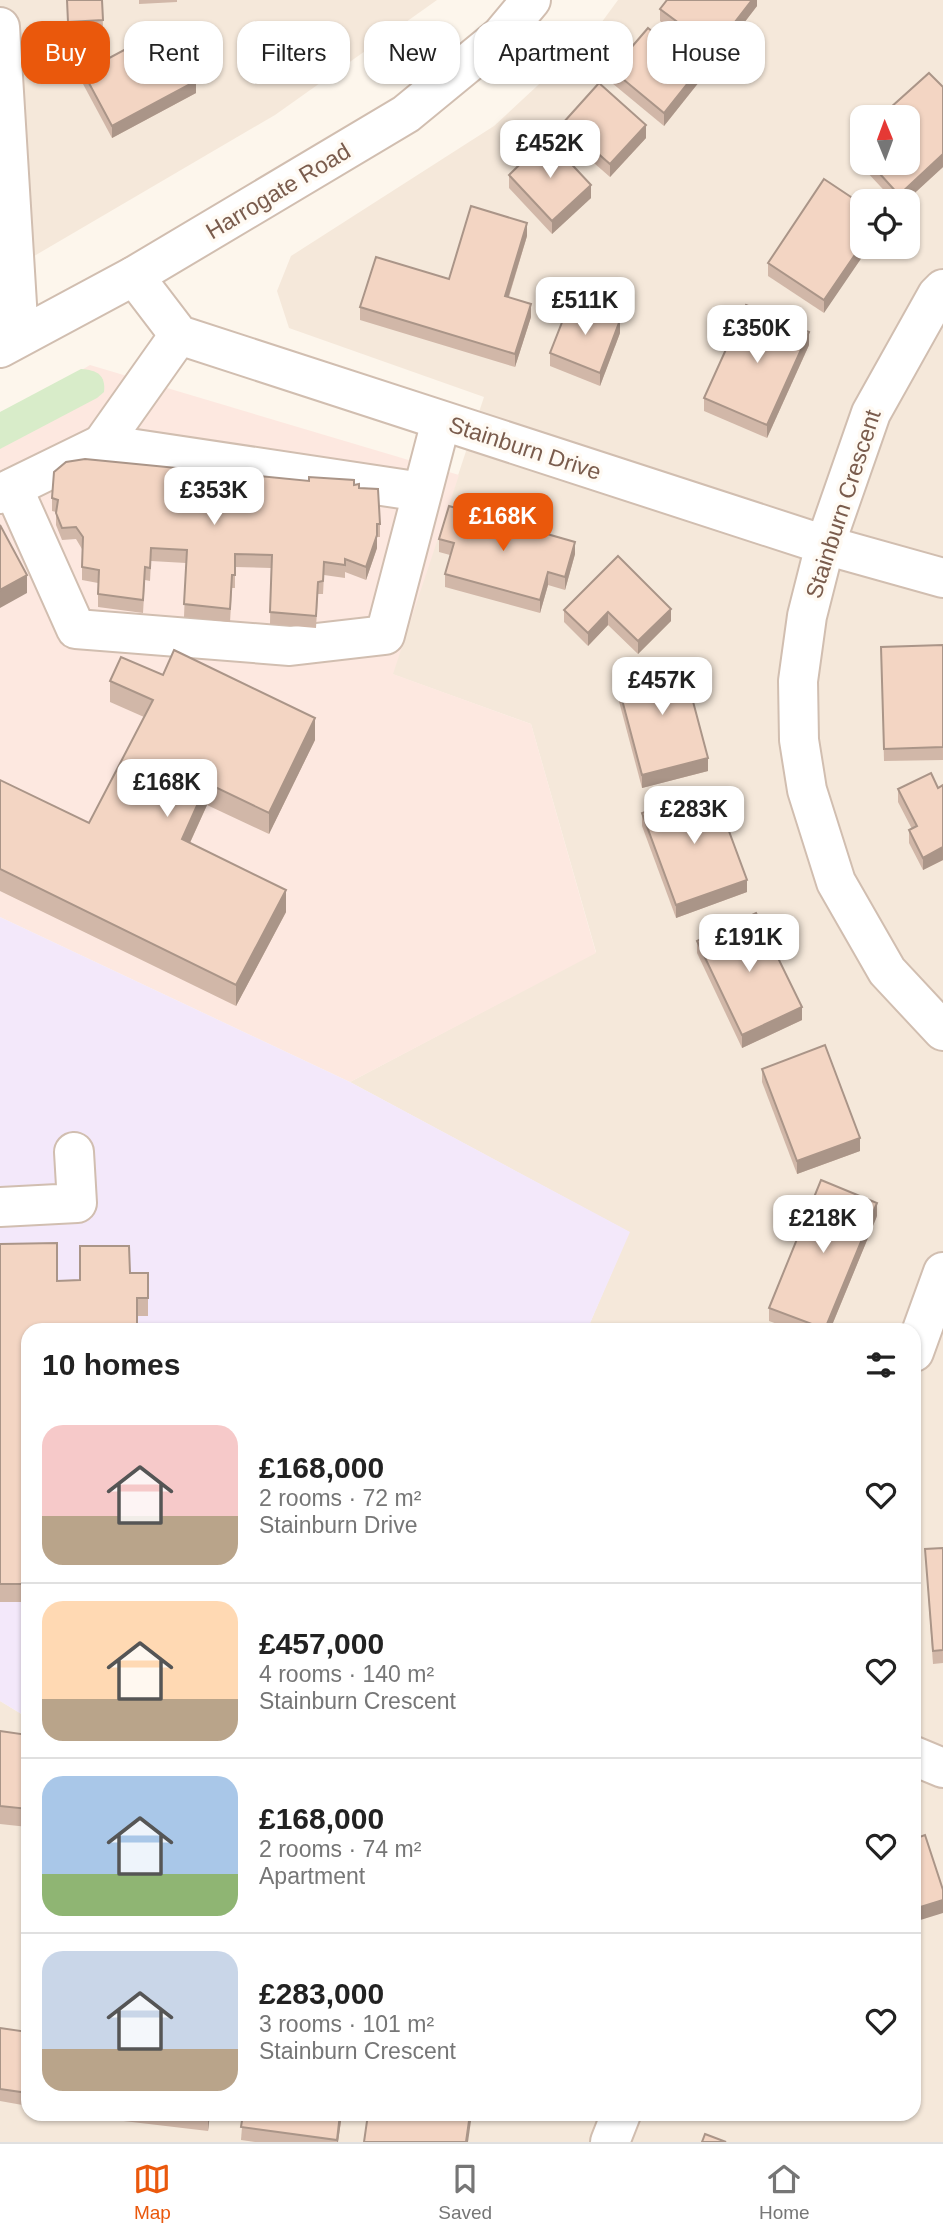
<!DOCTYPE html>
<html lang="en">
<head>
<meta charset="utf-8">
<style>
  :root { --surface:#fff; --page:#f2f2f2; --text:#222; --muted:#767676; --line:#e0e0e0; --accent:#ea580c }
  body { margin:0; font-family:Helvetica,sans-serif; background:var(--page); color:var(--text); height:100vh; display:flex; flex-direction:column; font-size:26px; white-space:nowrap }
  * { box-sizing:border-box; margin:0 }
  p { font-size:23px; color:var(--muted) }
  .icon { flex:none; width:38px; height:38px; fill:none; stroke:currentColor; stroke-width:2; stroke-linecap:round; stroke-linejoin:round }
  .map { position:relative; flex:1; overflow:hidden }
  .drawer { position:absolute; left:21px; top:1323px; width:900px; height:798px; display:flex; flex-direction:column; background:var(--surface); border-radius:21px; box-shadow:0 2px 5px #0004 }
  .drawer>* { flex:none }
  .banner { position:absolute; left:21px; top:21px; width:901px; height:63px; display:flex; gap:14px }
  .needle { width:46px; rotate:359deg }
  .fabs { position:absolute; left:850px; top:105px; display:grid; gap:14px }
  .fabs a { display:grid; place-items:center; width:70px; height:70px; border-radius:14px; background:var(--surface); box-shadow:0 2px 5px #0004; font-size:35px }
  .price { position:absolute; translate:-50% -60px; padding:0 16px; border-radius:14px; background:#fff; color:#222; font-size:23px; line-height:46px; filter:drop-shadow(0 2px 4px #0008) }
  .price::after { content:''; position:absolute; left:50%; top:42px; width:21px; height:16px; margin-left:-10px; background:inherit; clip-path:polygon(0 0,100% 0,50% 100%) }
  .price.on { background:var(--accent); color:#fff }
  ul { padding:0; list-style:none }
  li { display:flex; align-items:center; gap:21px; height:175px; padding:0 21px }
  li+li { border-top:2px solid var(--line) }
  li span { display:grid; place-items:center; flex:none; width:196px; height:140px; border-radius:21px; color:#555 }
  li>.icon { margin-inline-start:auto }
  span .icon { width:84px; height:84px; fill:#fffc; stroke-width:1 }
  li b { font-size:30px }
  h2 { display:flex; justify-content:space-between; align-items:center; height:84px; padding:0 21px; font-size:30px }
  .chip { padding:0 24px; border-radius:21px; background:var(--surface); box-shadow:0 2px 5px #0004; font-size:24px; line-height:63px }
  .chip.on { background:var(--accent); color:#fff }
  .tabs { display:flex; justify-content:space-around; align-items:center; height:98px; border-top:2px solid var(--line); background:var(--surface); font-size:19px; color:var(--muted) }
  .tabs a { display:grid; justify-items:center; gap:4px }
  .tabs .on { color:var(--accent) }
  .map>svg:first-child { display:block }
  .residential { fill:#f5e8da; fill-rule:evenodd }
  .commercial { fill:#fde8e0 }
  .education { fill:#f3e8fa }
  .green { fill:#d8ecc9 }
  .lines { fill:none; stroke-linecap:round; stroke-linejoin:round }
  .minor-casing { stroke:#d1beb0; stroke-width:42 }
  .minor { stroke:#fff; stroke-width:38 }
  .wall { fill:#d1b7a8 }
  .shaded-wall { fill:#aa9588 }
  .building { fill:#f3d5c3; stroke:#aa9588; stroke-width:2 }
  .labels { text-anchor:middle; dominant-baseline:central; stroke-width:7; stroke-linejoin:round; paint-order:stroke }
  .street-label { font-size:23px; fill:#7a5c4d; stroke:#fffaf3 }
</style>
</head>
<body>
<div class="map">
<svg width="943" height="2142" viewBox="0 0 943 2142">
  <rect width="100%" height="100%" fill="#fdf6ec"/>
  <g class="residential">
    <polygon points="0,0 437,0 275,115 0,276"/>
    <path d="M618,0H943V2142H0V1701L28,1718V2114H914V1330H587L629,1232L350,1082L596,952L531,724L392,674L484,397L289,328L277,291L291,256L494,126L593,34ZM863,117H908V163H863ZM863,201H908V247H863Z"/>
  </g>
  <polygon class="commercial" points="90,365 459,475 393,674 531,724 596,953 350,1082 0,917 0,419"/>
  <polygon class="education" points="0,917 350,1082 630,1232 587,1330 28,1330 28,1718 0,1701"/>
  <path class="green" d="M81,369C97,370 106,375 104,392L97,398L0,449V412Z"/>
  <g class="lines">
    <g class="minor-casing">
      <g id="minor">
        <polyline points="0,27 19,337"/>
        <polyline points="134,276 179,335 825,545 943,578"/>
        <polyline points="943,289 937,295 871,413 825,545 807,616 798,681 799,740 807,790 836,882 887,971 943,1031"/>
        <polyline points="0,348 134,276 406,114 501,36 531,0"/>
        <polyline points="102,444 179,335"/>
        <polyline points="13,488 76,629 290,646 385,635 441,421"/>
        <polyline points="0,494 102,444 422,492"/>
        <polyline points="0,1207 77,1203 74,1152"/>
        <polyline points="914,1352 943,1272"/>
        <polyline points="914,1756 943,1768"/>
        <polyline points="610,2142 621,2114"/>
      </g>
    </g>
    <use href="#minor" class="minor"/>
  </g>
  <g class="wall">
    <polygon points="67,0 102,0 103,27 68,29"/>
    <polygon points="139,0 177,0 177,2 139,4"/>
    <polygon points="757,0 757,6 714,62 660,21 660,9"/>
    <polygon points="612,70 699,82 664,126 612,83"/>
    <polygon points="83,72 196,93 112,138 83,84"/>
    <polygon points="563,123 646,138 610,177 563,136"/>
    <polygon points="863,133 863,163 908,163 943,167 906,201 894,201 852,156 852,143"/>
    <polygon points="509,175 591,198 552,234 509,188"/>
    <polygon points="824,179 824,313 768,276 768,263"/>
    <polygon points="527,236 509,297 531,317 515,367 360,320 360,307 449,279"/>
    <polygon points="620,333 600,386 550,366 550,353"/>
    <polygon points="809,345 767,438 704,411 704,398"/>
    <polygon points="354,485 359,488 380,524 380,537 377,537 377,548 366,580 345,572 345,578 324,575 323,594 318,594 316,628 270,624 271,568 235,567 235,588 232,588 230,622 184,617 186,563 151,561 150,581 145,580 143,613 98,607 98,583 82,580 82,549 76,539 62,540 56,525 56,512 52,511 52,498"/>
    <polygon points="439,539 575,554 565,590 548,585 540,613 445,587 445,574 450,555 439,552"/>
    <polygon points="671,609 671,621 638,654 608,625 588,646 564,622 564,610"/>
    <polygon points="943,645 943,760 884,761 881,647"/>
    <polygon points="616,677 708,771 642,788 616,690"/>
    <polygon points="110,681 315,740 269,834 207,805 190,843 286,912 236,1006 0,891 0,780 89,823 144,717 110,702"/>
    <polygon points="943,785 943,860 923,870 909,843 909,830 912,829 898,802 898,789 938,788"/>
    <polygon points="642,813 747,892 676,918 642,826"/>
    <polygon points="697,941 802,1020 742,1048 697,953"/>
    <polygon points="762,1069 860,1151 797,1174 762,1082"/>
    <polygon points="877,1216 830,1330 794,1330 769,1321 769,1308"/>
    <polygon points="0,1244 57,1281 80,1280 130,1273 148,1273 148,1316 137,1316 28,1330 28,1602 0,1602"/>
    <polygon points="943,1548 943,1663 933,1664 925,1549"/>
    <polygon points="0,1731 28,1735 28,1827 0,1824"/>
    <polygon points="0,2028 28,2032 28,2106 0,2101"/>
    <polygon points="115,2114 210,2114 208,2131 115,2120"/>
    <polygon points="243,2114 342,2114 338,2142 255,2142 241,2140"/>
  </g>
  <g class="shaded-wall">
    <polygon points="752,0 757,0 757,6 714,62 714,49"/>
    <polygon points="699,69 699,82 664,126 664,113"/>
    <polygon points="196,81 196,93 112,138 112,126"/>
    <polygon points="646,125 646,138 610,177 610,164"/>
    <polygon points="943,154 943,167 906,201 899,201 899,195"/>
    <polygon points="591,185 591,198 552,234 552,221"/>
    <polygon points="527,223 527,236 505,308 505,296"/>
    <polygon points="863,243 863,247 869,247 824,313 824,300"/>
    <polygon points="531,304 531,317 515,367 515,354"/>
    <polygon points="620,320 620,333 600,386 600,373"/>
    <polygon points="809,332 809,345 767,438 767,425"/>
    <polygon points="377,524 377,548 366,580 366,567"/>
    <polygon points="575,542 575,554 565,590 565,577"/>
    <polygon points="548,572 548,585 540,613 540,600"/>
    <polygon points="27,575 27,593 0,608 0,590"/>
    <polygon points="671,609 671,621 638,654 638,641"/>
    <polygon points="608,612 608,625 588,646 588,633"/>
    <polygon points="315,718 315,740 269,834 269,813"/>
    <polygon points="708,758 708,771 642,788 642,775"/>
    <polygon points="207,783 207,805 182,860 182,839"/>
    <polygon points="943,847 943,860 923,870 923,858"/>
    <polygon points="747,880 747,892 676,918 676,905"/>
    <polygon points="286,890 286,912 236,1006 236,985"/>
    <polygon points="802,1007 802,1020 742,1048 742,1035"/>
    <polygon points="860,1138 860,1151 797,1174 797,1161"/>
    <polygon points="877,1203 877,1216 830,1330 825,1330"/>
    <polygon points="943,1900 943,1913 914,1922 914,1909"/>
    <polygon points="209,2114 210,2114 208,2131 208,2119"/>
    <polygon points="340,2114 342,2114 338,2142 337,2142"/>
    <polygon points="470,2114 472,2114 468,2142 466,2142"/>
  </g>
  <g class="building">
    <polygon points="67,0 102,0 103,20 68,22"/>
    <polygon points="667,0 752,0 714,49 660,9"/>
    <polygon points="167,27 196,81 112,126 83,72"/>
    <polygon points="648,28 699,69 664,113 612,70"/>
    <polygon points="929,73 943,87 943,154 899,195 870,163 908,163 908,117 880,117"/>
    <polygon points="599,83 646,125 610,164 563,123"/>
    <polygon points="863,133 863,155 852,143"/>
    <polygon points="547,138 591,185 552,221 509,175"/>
    <polygon points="824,179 863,205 863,243 824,300 768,263"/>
    <polygon points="471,206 527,223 505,296 531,304 515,354 360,307 376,257 449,279"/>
    <polygon points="570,302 620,320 600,373 550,353"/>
    <polygon points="746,305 809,332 767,425 704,398"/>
    <polygon points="85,459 309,481 309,477 354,480 354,485 359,484 359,488 378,489 380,524 377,524 377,535 366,567 345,559 345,565 324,562 323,581 318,582 316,616 270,612 272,555 235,554 235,575 232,575 230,609 184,604 187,550 151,548 150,568 145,567 143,600 98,594 99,570 82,567 83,537 76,527 62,528 56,513 58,500 52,498 54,472 66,462"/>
    <polygon points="449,506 575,542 565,577 548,572 540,600 445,574 454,543 439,539"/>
    <polygon points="0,525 27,575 0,590"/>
    <polygon points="618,556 671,609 638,641 608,612 588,633 564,610"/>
    <polygon points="943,645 943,747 884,749 881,647"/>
    <polygon points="174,650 315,718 269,813 207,783 182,839 286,890 236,985 0,869 0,780 89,823 153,700 110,681 121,657 163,675"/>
    <polygon points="682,660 708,758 642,775 616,677"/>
    <polygon points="931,773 938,788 943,785 943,847 923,858 909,830 917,826 898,789"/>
    <polygon points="713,788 747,880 676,905 642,813"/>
    <polygon points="756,913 802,1007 742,1035 697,941"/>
    <polygon points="825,1045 860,1138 797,1161 762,1069"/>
    <polygon points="821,1180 877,1203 825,1329 769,1308"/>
    <polygon points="57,1243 57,1281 80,1280 80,1246 129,1246 130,1273 148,1273 148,1298 137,1298 137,1330 28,1330 28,1584 0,1584 0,1244"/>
    <polygon points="943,1548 943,1650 933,1651 925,1549"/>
    <polygon points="0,1731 28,1735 28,1809 0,1806"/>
    <polygon points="925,1835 943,1890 943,1900 914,1909 914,1839"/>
    <polygon points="0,2028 28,2032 28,2093 0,2089"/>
    <polygon points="172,2114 209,2114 208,2119"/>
    <polygon points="243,2114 340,2114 337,2140 241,2127"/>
    <polygon points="368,2114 470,2114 466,2142 364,2142"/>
    <polygon points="705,2134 726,2142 702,2142"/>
  </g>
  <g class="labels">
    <g class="street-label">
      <text transform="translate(278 191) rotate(-31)">Harrogate Road</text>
      <text transform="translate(525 448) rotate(18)">Stainburn Drive</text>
      <text transform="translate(843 504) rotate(-72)">Stainburn Crescent</text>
    </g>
  </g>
</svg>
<div class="fabs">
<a><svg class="needle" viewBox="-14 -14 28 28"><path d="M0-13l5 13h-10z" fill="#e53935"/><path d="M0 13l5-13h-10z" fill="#767676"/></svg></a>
<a><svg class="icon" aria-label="locate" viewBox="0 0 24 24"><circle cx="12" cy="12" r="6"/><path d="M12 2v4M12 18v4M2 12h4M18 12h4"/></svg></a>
</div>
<b class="price" style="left:550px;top:180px">£452K</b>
<b class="price" style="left:585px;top:337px">£511K</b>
<b class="price" style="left:757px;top:365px">£350K</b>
<b class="price" style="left:214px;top:527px">£353K</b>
<b class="price on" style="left:503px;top:553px">£168K</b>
<b class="price" style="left:662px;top:717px">£457K</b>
<b class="price" style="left:167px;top:819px">£168K</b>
<b class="price" style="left:694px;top:846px">£283K</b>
<b class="price" style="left:749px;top:974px">£191K</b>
<b class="price" style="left:823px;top:1255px">£218K</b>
<div class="banner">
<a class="chip on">Buy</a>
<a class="chip">Rent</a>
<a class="chip">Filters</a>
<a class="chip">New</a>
<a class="chip">Apartment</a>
<a class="chip">House</a>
</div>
<section class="drawer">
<h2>10 homes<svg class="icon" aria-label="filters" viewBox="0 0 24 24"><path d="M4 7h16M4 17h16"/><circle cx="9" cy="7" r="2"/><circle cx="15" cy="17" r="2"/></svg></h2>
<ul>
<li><span style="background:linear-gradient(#f6c9c9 65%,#b9a48a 0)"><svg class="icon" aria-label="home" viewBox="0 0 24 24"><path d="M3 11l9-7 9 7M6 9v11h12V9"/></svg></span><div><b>£168,000</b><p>2 rooms · 72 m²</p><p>Stainburn Drive</p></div><svg class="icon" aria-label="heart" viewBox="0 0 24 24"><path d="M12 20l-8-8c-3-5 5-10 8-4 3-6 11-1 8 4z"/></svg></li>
<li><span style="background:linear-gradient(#ffd9b3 70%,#b9a48a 0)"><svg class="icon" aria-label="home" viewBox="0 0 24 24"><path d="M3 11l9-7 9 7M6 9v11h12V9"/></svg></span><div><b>£457,000</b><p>4 rooms · 140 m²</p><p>Stainburn Crescent</p></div><svg class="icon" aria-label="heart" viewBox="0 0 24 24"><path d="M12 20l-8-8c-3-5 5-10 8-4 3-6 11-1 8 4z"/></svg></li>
<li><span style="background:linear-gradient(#a9c7e8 70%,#8fb573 0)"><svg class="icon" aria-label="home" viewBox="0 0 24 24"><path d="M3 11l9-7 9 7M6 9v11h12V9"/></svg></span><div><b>£168,000</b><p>2 rooms · 74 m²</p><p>Apartment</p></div><svg class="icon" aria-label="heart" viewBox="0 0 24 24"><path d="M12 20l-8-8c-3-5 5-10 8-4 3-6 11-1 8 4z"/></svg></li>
<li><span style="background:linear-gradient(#c9d6e8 70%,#b9a48a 0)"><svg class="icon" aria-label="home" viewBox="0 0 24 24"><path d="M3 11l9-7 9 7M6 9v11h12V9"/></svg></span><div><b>£283,000</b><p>3 rooms · 101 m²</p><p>Stainburn Crescent</p></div><svg class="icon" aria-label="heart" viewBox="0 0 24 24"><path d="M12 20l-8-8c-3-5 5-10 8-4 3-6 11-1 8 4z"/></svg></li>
</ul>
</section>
</div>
<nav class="tabs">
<a class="on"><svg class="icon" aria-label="map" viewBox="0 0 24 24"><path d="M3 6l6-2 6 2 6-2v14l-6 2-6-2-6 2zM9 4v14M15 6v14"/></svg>Map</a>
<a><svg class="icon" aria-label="saved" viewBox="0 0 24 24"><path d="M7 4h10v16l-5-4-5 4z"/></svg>Saved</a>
<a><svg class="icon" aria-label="home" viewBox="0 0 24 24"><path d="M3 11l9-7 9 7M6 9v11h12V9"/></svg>Home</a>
</nav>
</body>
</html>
